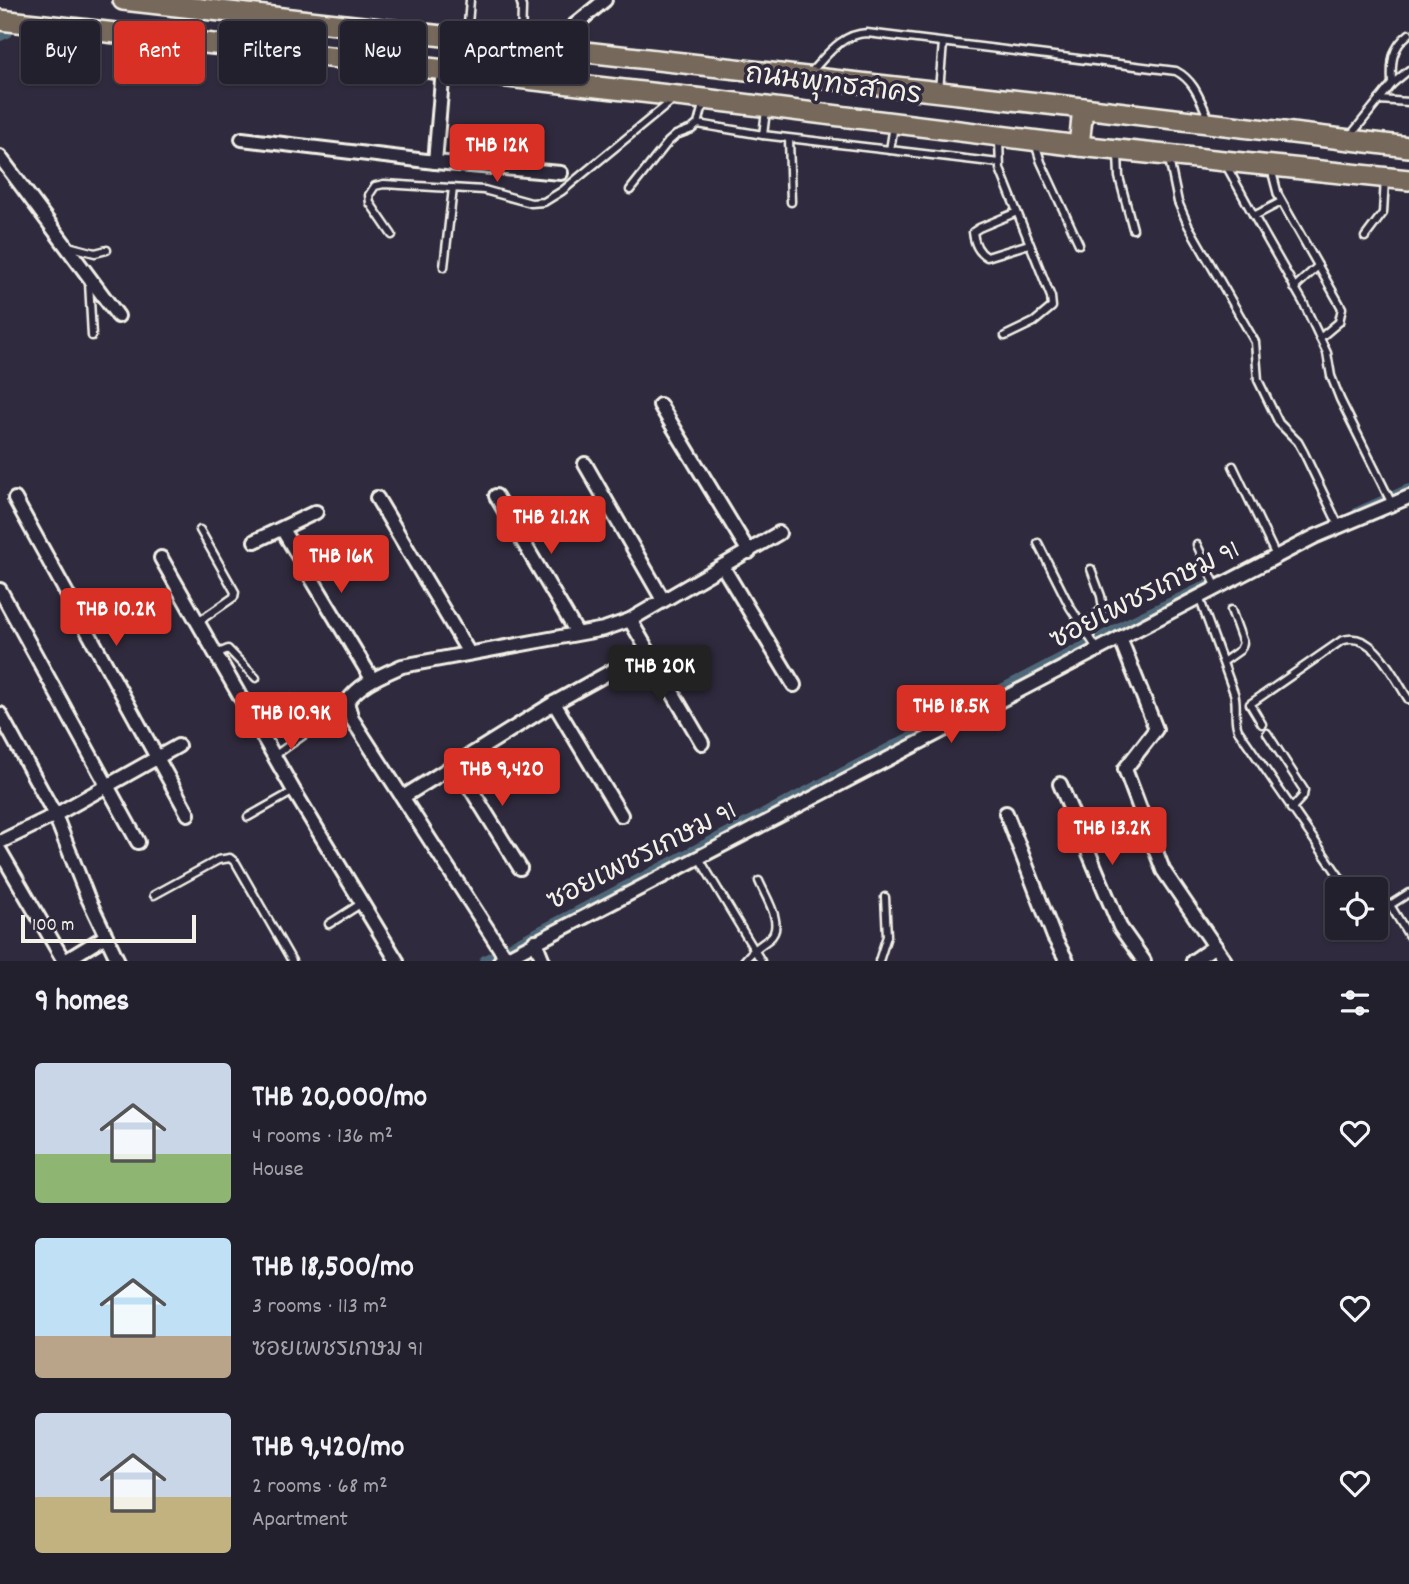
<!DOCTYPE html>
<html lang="en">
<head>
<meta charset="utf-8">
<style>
  :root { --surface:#23202e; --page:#2b2836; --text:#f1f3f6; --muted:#a3a3aa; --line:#403e4a; --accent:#d93025 }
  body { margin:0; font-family:Dekko,"Playpen Sans Thai",sans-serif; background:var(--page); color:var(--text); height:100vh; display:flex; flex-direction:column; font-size:26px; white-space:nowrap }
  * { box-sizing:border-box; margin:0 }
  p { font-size:23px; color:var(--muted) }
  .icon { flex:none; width:38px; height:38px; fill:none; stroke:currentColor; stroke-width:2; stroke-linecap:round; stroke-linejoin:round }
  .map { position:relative; height:961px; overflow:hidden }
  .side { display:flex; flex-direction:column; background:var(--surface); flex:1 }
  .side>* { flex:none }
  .banner { position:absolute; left:21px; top:21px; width:700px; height:63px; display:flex; gap:14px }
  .buttons { position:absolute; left:1325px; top:877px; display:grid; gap:14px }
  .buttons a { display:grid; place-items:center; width:63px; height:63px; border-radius:7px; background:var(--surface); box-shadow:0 2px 5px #0004,0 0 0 2px var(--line); font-size:35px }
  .scale { position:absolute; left:21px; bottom:18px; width:175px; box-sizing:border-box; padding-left:7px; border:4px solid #f4f1e8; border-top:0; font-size:19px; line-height:24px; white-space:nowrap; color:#f4f1e8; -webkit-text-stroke:5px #2f2a3d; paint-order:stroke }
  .price { position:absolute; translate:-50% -60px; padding:0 16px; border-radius:7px; background:var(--accent); color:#fff; font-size:23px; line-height:46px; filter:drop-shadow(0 2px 4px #0008) }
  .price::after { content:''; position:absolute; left:50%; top:42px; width:21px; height:16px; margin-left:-10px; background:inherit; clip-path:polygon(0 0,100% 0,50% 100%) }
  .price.current { background:#222; color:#fff }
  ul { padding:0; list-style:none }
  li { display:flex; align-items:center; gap:21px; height:175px; padding:0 35px }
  li span { display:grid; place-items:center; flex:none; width:196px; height:140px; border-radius:7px; color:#555 }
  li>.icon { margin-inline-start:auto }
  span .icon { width:84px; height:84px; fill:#fffc; stroke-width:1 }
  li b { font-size:30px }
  h2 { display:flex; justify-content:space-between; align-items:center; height:84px; padding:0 35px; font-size:30px }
  .pill { padding:0 24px; border-radius:7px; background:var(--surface); box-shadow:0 2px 5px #0004,0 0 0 2px var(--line); font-size:24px; line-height:63px }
  .pill.current { background:var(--accent); color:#fff }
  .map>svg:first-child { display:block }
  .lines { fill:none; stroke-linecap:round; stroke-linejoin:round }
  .canal { stroke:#4f6779; stroke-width:12 }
  .service-casing { stroke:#f4f1e8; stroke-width:11 }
  .minor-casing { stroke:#f4f1e8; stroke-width:18 }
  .primary-casing { stroke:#f4f1e8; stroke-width:24 }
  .service { stroke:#2f2a3d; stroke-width:6 }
  .minor { stroke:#2f2a3d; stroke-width:12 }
  .primary { stroke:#76695c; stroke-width:19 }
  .labels { text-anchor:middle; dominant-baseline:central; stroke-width:7; stroke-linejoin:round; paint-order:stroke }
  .street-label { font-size:28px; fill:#f4f1e8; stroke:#2f2a3d }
</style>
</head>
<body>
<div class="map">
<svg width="1409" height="961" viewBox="0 0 1409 961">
  <rect width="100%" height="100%" fill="#2f2a3d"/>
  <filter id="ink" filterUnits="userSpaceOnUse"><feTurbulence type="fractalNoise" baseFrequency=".0143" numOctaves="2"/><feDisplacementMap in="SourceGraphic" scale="14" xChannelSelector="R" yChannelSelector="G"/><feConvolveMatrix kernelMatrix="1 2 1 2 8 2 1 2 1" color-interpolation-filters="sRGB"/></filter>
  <g filter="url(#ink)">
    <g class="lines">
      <g class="canal">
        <polyline points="0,35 7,32"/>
        <polyline points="1358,513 1409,490"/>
        <polyline points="485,961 1124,626 1216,582"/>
      </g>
      <g class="service-casing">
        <g id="service">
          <polyline points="520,0 522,7 521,43"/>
          <polyline points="467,37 470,0"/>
          <path d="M810,73C827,55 841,34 867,33L1176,71C1195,81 1200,100 1209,119"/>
          <path d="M1392,84C1391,63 1391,48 1409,34"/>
          <polyline points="939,90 943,43"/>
          <polyline points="1379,100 1409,102"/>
          <polyline points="766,111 763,135 890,150 894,125"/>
          <polyline points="698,124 763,135"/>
          <polyline points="1351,135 1392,84 1409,70"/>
          <polyline points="789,139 791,202"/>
          <polyline points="999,140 1000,169 1051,297 1052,307 1034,322 1005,336"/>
          <polyline points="1035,143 1041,162 1079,244"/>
          <polyline points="890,150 999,163"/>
          <polyline points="1118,153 1119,177 1133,229"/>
          <polyline points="1169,159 1178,202 1188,225 1255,342 1258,380 1279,423 1298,442 1304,453 1339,526"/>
          <polyline points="1226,165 1254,216 1281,202"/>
          <polyline points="1271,168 1278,195 1342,308 1339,322 1320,338"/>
          <polyline points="630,190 668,142 676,135 692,129 698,124 704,101"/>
          <path d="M1017,212L979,228L973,232C974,242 978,252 987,257L1029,244"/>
          <polyline points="1254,216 1303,302 1327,353 1331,376 1340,399 1392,504"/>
          <polyline points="392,235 370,203 369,195 375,186 384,184 484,190 531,203 544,202 562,191 673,100"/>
          <polyline points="1365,237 1383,213 1385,179"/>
          <polyline points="68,246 95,253 107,250"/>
          <polyline points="444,267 453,188"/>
          <polyline points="89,282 92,336"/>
          <polyline points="1294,288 1318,266"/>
          <polyline points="1233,466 1276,556"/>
          <polyline points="1038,543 1070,607 1098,650"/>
          <polyline points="1197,545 1217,588"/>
          <path d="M1199,597L1234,693C1238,706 1233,718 1238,730L1348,889"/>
          <polyline points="198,622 234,597 235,592 200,530"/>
          <polyline points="1083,626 1103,608 1101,596 1091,569"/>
          <polyline points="216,654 228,649 256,678"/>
          <polyline points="1223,662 1240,650 1243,643 1231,610"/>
          <polyline points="255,722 289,699"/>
          <path d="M1262,724L1250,704L1341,641C1373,628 1394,678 1409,700"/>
          <polyline points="1267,733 1304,790 1303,796 1291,809"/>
          <polyline points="274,756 305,734"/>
          <polyline points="248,817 294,791"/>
          <polyline points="699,858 761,961"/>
          <polyline points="154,895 218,860 230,858 236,863 292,961"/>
          <polyline points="1390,905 1409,936"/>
          <polyline points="1376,914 1409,893"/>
          <polyline points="329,924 362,903"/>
          <path d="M744,961C752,951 759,946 769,939C786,926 765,896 759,881"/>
          <polyline points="879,961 887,936 885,897"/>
        </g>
      </g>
      <g class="minor-casing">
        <g id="minor">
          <polyline points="547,48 605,0"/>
          <polyline points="242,139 435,162 443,69"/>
          <polyline points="0,157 118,316"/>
          <polyline points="435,162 561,173"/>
          <polyline points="660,405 749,552"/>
          <polyline points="585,464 663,600"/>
          <polyline points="496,496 577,633"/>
          <polyline points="377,498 469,653"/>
          <polyline points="15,499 188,814"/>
          <polyline points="282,529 372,679"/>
          <polyline points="255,541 316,512"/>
          <polyline points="161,558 294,791 397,961"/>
          <polyline points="723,567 794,685"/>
          <polyline points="0,590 138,842"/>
          <polyline points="630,620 702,743"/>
          <polyline points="1120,638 1156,729 1125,769 1163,870 1225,961"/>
          <polyline points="554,703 621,815"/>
          <polyline points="0,714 55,815 87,896 118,961"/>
          <polyline points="456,765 520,868"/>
          <polyline points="1060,784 1120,927 1144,961"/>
          <polyline points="403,797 554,703 648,651"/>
          <polyline points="1006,813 1054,937 1067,961"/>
          <polyline points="0,842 55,815 178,746"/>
          <polyline points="0,851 64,961"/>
          <polyline points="535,941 543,961"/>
          <path d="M506,958L352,719L347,702C360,683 382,675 402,666L604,629L630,620L779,533"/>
          <polyline points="65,961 106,936"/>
          <polyline points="500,961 1314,537 1409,497"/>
          <polyline points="1193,961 1215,946"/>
        </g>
      </g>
      <g class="primary-casing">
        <g id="primary">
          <polyline points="123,0 1083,108 1409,147"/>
          <polyline points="0,20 704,99 1079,146 1409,180"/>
          <polyline points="1079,146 1083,108"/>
        </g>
      </g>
      <use href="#service" class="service"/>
      <use href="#minor" class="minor"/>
      <use href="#primary" class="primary"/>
    </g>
  </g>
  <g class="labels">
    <g class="street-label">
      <text transform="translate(833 87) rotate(7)">ถนนพุทธสาคร</text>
      <text transform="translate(1146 597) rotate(-27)">ซอยเพชรเกษม 91</text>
      <text transform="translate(643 858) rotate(-27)">ซอยเพชรเกษม 91</text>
    </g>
  </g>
</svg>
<div class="buttons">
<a><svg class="icon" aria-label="locate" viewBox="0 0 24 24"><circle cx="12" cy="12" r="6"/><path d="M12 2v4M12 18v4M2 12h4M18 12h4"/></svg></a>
</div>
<div class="scale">100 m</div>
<b class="price" style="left:497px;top:184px">THB 12K</b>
<b class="price" style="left:551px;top:556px">THB 21.2K</b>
<b class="price" style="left:341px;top:595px">THB 16K</b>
<b class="price" style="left:116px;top:648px">THB 10.2K</b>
<b class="price current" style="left:660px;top:705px">THB 20K</b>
<b class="price" style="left:951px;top:745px">THB 18.5K</b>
<b class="price" style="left:291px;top:752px">THB 10.9K</b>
<b class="price" style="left:502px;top:808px">THB 9,420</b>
<b class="price" style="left:1112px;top:867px">THB 13.2K</b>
<div class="banner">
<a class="pill">Buy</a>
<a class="pill current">Rent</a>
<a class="pill">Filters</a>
<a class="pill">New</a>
<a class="pill">Apartment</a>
</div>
</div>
<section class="side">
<h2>9 homes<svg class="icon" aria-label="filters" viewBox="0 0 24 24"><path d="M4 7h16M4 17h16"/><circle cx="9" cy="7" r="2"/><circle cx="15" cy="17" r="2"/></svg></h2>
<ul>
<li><span style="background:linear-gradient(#c9d6e8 65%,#8fb573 0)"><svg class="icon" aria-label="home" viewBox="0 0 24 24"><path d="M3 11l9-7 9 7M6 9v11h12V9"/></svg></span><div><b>THB 20,000/mo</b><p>4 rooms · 136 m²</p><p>House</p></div><svg class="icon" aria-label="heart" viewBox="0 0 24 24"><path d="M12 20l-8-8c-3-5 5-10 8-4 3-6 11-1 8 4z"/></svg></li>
<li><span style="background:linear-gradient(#bfe0f5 70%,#b9a48a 0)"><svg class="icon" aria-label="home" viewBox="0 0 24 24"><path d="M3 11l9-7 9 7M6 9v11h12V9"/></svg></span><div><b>THB 18,500/mo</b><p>3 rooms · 113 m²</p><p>ซอยเพชรเกษม 91</p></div><svg class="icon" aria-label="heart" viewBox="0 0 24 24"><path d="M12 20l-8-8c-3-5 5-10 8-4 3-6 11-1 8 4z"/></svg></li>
<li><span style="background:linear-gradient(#c9d6e8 60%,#c2b280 0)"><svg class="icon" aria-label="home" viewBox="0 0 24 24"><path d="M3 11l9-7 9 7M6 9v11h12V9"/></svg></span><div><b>THB 9,420/mo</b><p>2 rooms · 68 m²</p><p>Apartment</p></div><svg class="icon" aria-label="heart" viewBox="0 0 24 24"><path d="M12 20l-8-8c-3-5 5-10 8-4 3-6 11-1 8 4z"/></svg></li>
</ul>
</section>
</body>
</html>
